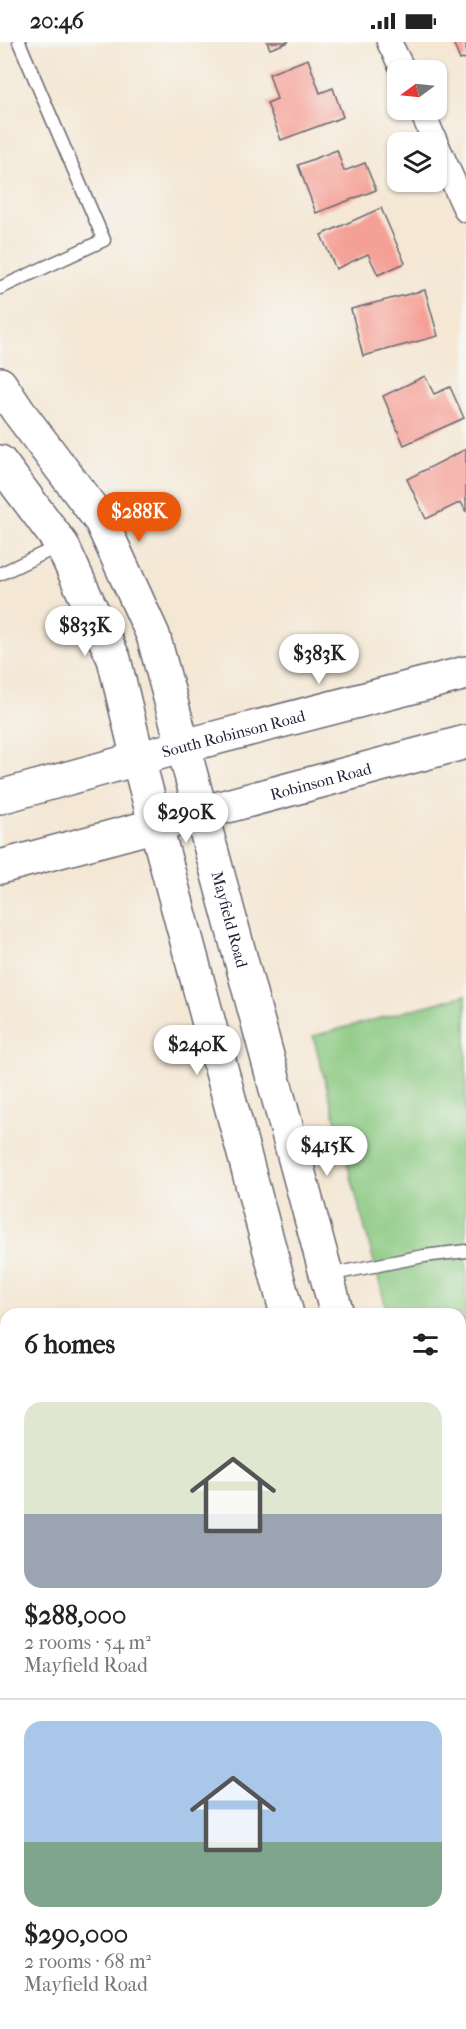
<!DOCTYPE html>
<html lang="en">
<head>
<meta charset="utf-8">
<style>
  :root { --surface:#fff; --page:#f6f6f6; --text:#222; --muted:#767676; --line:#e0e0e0; --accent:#ea580c }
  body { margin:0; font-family:"IM FELL French Canon",serif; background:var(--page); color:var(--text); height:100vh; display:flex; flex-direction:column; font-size:22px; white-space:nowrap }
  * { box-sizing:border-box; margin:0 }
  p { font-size:20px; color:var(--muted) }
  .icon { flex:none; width:33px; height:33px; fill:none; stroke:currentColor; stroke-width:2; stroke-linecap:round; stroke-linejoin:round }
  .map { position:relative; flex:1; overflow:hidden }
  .panel { position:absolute; left:0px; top:1266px; width:466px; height:722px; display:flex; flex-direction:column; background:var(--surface); border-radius:18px 18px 0 0; box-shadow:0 2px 4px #0004 }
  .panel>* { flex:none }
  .needle { width:39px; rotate:255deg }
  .buttons { position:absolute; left:387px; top:18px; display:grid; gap:12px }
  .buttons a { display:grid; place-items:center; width:60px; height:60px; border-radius:12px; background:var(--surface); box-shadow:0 2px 4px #0004; font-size:30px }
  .price { position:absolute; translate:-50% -51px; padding:0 14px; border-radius:21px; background:#fff; color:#222; font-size:20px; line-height:39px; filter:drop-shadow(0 2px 3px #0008) }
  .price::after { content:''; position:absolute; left:50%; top:36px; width:18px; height:14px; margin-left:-9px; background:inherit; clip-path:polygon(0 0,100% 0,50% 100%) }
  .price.on { background:var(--accent); color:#fff }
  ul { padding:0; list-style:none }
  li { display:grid; align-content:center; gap:12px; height:318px; padding:0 24px }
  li+li { border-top:2px solid var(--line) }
  li span { display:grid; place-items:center; height:186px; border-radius:18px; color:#555 }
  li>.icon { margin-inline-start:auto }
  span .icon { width:108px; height:108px; fill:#fffc; stroke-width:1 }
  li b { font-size:26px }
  h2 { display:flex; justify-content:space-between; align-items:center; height:72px; padding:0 24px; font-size:26px }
  .status { display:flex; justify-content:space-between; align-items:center; height:42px; padding:0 30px; background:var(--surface); direction:ltr }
  .status svg { height:16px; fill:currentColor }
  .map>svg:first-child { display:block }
  .green { fill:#88c87f; stroke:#55755d; stroke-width:1.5 }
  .building { fill:#f5a096 }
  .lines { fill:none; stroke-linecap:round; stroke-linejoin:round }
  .lane-casing { stroke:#6c6771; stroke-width:15 }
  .street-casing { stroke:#6c6771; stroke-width:27 }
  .secondary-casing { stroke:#6c6771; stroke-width:36 }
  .lane { stroke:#fff; stroke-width:12 }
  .street { stroke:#fff; stroke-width:24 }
  .secondary { stroke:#fff; stroke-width:33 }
  .labels { text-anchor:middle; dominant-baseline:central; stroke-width:4.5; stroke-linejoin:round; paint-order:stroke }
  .street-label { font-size:16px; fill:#22223b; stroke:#f6f6f2 }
</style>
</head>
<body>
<div class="status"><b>20:46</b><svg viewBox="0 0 49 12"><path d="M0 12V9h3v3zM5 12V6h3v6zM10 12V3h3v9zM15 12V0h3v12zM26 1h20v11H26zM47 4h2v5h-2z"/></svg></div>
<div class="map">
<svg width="466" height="1987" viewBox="0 0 466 1987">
  <rect width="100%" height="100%" fill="#f6f6f2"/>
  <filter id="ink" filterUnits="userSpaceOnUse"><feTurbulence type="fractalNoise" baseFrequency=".0167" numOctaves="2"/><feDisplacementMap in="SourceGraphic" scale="12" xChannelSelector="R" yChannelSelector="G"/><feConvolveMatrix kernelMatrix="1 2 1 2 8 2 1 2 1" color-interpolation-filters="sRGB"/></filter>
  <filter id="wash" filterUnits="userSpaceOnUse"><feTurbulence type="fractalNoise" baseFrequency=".008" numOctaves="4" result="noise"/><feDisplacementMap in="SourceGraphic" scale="24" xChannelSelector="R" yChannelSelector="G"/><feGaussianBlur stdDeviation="1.35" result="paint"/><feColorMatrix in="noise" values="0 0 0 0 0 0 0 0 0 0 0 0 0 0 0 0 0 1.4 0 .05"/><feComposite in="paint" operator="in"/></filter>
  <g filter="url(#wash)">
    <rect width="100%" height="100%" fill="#f4e7d4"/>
    <polygon class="green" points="466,953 466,1445 461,1446 460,1272 388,1272 313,994"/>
    <g id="blocks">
      <g class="building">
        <polygon points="267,0 289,0 270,7"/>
        <polygon points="453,0 466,0 466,16 460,18"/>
        <polygon points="308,17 320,51 333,46 343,75 281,98 267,61 277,57 269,32"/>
        <polygon points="337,108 344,129 365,121 376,148 316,171 298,123"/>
        <polygon points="381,166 405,221 378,233 368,212 336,227 321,193"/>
        <polygon points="425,248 438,294 363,314 351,267"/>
        <polygon points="425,334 434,352 450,345 464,376 404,403 383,354"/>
        <polygon points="466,407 466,470 461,460 426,477 407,437"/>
      </g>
    </g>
  </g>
  <g filter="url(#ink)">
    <use href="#blocks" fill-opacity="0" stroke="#6c6771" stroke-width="1.5"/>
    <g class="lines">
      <g class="lane-casing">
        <g id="lane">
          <polyline points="0,246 104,198 19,0"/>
          <polyline points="0,532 61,503"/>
          <polyline points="328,1233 424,1214 466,1209"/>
          <polyline points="0,1364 6,1383"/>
          <polyline points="0,1643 6,1643"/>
          <polyline points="460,1679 466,1677"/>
          <polyline points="80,1982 82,1987"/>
          <polyline points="366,1982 368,1987"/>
          <polyline points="310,1987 331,1982"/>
        </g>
      </g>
      <g class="street-casing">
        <g id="street">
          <polyline points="389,0 403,28"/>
          <polyline points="421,68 466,168"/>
        </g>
      </g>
      <g class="secondary-casing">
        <g id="secondary">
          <path id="s1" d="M0,342L18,369L101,479L153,593L337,1272"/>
          <polyline points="0,420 62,503 114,617 138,717 287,1272"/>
          <path id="s2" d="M0,755L184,704L466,631"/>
          <path id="s3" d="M0,825L466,700"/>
          <polyline points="460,1733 466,1753"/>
          <polyline points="460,1922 466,1943"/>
        </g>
      </g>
      <use href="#lane" class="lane"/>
      <use href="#street" class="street"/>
      <use href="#secondary" class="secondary"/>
    </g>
  </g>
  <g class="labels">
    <g class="street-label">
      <text stroke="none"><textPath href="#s2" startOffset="242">South Robinson Road</textPath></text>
      <text stroke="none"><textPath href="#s3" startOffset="332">Robinson Road</textPath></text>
      <text stroke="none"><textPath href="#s1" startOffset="590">Mayfield Road</textPath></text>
    </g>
  </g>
</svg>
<div class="buttons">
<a><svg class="needle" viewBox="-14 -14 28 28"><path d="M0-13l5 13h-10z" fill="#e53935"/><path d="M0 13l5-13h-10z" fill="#767676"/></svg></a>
<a><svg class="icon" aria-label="layers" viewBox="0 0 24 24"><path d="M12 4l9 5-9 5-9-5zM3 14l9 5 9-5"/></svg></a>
</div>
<b class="price on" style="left:139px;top:501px">$288K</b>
<b class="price" style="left:85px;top:615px">$833K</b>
<b class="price" style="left:319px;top:643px">$383K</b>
<b class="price" style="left:186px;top:802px">$290K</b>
<b class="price" style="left:197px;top:1034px">$240K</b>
<b class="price" style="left:327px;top:1135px">$415K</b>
<section class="panel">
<h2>6 homes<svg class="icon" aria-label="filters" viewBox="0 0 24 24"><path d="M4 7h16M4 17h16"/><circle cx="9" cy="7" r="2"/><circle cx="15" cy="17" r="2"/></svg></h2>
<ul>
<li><span style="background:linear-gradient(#dfe7d0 60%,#9aa5b1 0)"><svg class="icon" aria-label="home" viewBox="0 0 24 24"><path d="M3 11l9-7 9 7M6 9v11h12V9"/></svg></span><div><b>$288,000</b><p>2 rooms · 54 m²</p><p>Mayfield Road</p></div></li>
<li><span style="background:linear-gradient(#a9c7e8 65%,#7fa58c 0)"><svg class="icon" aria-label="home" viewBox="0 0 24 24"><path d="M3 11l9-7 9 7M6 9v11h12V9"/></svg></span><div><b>$290,000</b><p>2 rooms · 68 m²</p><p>Mayfield Road</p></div></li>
</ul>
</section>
</div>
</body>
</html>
